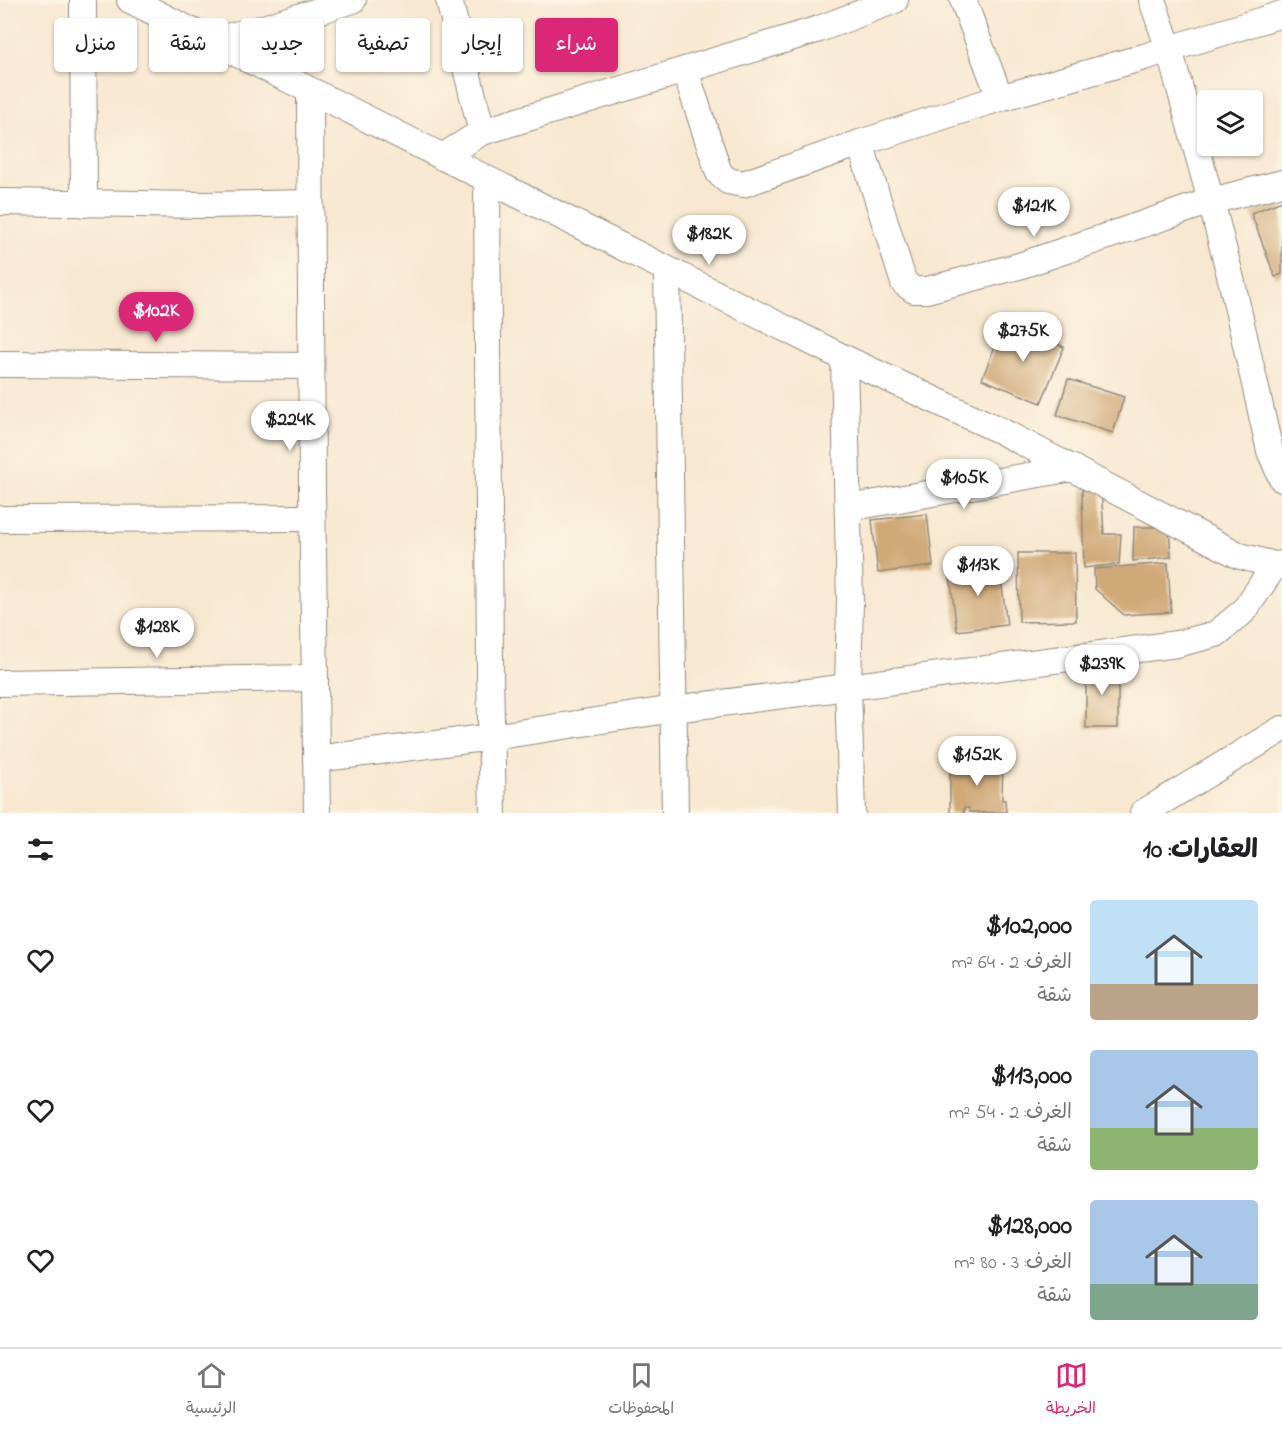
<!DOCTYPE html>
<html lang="ar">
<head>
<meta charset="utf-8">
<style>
  :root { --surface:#fff; --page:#f2f2f2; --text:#202124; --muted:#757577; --line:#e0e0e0; --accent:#db2777 }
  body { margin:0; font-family:"Indie Flower","Playpen Sans Arabic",sans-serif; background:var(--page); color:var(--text); direction:rtl; height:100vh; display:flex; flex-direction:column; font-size:22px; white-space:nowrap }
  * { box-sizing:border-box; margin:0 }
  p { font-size:20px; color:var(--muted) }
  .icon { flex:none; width:33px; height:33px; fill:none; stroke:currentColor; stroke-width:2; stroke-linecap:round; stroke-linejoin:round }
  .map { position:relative; height:813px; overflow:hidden; direction:ltr }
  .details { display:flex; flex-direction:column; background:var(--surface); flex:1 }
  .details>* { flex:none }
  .hud { position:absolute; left:18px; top:18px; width:600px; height:54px; direction:rtl; display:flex; gap:12px }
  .buttons { position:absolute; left:1197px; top:90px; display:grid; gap:12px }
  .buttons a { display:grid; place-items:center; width:66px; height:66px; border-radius:6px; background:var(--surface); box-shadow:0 2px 4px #0004; font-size:30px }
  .price { position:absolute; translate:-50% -51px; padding:0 14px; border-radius:21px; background:#fff; color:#222; font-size:20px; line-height:39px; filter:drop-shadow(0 2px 3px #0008) }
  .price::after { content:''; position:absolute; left:50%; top:36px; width:18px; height:14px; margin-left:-9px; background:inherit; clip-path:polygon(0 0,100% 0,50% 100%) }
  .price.current { background:var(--accent); color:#fff }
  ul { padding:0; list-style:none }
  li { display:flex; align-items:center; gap:18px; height:150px; padding:0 24px }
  li span { display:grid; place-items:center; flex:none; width:168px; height:120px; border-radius:6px; color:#555 }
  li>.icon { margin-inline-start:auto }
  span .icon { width:72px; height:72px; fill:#fffc; stroke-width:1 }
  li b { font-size:26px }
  h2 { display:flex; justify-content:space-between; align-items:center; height:72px; padding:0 24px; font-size:26px }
  .tag { padding:0 21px; border-radius:6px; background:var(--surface); box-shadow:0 2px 4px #0004; font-size:21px; line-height:54px }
  .tag.current { background:var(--accent); color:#fff }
  .menu { display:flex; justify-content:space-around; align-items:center; height:84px; border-top:2px solid var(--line); background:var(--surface); font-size:16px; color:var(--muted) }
  .menu a { display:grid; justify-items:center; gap:3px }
  .menu .current { color:var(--accent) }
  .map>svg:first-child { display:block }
  .building { fill:#d0a978 }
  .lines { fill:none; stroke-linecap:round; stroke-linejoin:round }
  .street-casing { stroke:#928a7e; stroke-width:28 }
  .street { stroke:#fff; stroke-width:26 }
</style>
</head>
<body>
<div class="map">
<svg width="1282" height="813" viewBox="0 0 1282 813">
  <rect width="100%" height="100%" fill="#fcf5e5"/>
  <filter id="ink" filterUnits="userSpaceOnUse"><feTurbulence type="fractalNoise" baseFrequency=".0167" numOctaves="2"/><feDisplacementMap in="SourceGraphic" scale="12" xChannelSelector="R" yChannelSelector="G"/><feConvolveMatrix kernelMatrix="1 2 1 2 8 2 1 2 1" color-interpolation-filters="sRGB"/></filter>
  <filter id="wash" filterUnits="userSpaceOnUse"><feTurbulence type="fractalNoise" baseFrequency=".008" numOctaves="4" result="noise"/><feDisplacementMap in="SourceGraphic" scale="24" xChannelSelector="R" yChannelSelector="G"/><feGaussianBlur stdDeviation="1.35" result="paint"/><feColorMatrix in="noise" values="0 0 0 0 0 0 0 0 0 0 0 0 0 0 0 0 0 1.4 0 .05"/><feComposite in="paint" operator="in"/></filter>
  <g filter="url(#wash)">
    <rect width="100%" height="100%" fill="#f8e8d1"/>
    <g id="blocks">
      <g class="building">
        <polygon points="1282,201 1282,274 1275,277 1251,213"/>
        <polygon points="1004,323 1064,347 1041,403 982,379"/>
        <polygon points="1068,379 1124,397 1113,433 1057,415"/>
        <polygon points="1101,489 1104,534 1121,534 1119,564 1084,568 1082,490"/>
        <polygon points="927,514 933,566 878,573 872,520"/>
        <polygon points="1134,527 1169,527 1171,557 1133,561"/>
        <polygon points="1018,553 1075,553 1076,621 1019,622"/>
        <polygon points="999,563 1007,625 957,631 949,569"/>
        <polygon points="1168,563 1171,612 1124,615 1095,589 1094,569"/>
        <rect x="1086" y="664" width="32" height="64"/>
        <polygon points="964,759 978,759 979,762 1003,762 1002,800 1005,800 1006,812 978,813 978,812 969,812 969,808 964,808 964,813 950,813 950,764 964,764"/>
      </g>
    </g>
  </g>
  <g filter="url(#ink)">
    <use href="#blocks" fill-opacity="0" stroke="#928a7e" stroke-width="1.5"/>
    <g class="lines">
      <g class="street-casing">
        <g id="street">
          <polyline points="83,0 84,204"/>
          <polyline points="130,0 844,358 999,430 1240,556 1275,565 1282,564"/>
          <polyline points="449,0 482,132"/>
          <polyline points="963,0 1000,98"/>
          <polyline points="1152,0 1169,49 1211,201 1232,283 1270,451 1282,479"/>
          <polyline points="210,41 260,29 353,0"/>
          <polyline points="685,70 719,173 728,181 743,184 860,143 1000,98 1144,57 1282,14"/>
          <polyline points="310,91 312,491 317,813"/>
          <polyline points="860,143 904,283 914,290 927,290 1019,266 1211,201 1282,183"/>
          <polyline points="442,157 482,132 819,29 895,0"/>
          <polyline points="487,180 490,674 493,813"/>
          <polyline points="0,202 205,205 310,203"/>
          <polyline points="667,270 675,813"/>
          <polyline points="844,358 850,601 848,687 852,813"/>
          <polyline points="0,364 311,366"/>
          <polyline points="848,508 1073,468"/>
          <polyline points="1,519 312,518"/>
          <polyline points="0,683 315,678"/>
          <polyline points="316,759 492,737 674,709 848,687 1177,644 1216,634 1244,611 1275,565"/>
          <polyline points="1143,813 1282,729"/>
        </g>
      </g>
      <use href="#street" class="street"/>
    </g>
  </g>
</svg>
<div class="buttons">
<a><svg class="icon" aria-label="layers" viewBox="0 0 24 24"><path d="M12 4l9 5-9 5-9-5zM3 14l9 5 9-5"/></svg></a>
</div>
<b class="price" style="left:1034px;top:238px">$121K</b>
<b class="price" style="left:709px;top:266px">$182K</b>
<b class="price current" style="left:156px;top:343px">$102K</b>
<b class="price" style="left:1023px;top:363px">$275K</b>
<b class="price" style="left:290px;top:452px">$224K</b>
<b class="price" style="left:964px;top:510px">$105K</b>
<b class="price" style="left:978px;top:597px">$113K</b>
<b class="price" style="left:157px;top:659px">$128K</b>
<b class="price" style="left:1102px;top:696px">$239K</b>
<b class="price" style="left:977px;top:787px">$152K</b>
<div class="hud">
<a class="tag current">شراء</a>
<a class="tag">إيجار</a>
<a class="tag">تصفية</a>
<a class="tag">جديد</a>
<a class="tag">شقة</a>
<a class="tag">منزل</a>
</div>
</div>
<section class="details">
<h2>العقارات: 10<svg class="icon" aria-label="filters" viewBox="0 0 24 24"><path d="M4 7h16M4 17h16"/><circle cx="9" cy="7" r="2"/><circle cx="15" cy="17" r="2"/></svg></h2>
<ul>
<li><span style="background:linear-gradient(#bfe0f5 70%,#b9a48a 0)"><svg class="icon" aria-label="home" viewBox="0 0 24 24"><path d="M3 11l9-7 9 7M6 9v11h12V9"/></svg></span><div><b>$102,000</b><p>الغرف: 2 · 64 m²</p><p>شقة</p></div><svg class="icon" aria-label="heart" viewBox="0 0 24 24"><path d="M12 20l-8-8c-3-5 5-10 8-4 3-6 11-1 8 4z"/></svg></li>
<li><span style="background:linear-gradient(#a9c7e8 65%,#8fb573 0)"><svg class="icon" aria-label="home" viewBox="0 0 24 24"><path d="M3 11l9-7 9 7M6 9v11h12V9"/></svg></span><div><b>$113,000</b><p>الغرف: 2 · 54 m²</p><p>شقة</p></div><svg class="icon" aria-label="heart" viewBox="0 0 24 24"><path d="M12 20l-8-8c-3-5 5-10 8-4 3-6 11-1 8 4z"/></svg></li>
<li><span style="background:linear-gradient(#a9c7e8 70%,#7fa58c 0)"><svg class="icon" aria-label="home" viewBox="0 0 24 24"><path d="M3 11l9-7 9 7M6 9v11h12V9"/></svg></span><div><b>$128,000</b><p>الغرف: 3 · 80 m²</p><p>شقة</p></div><svg class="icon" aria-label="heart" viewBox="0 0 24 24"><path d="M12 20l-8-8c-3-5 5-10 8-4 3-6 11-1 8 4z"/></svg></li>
</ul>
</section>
<nav class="menu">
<a class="current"><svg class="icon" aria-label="map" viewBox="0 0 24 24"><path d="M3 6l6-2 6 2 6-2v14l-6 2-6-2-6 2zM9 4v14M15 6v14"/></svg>الخريطة</a>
<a><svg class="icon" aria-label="saved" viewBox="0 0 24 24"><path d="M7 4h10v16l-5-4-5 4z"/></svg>المحفوظات</a>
<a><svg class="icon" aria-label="home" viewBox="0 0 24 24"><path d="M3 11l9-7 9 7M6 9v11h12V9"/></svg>الرئيسية</a>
</nav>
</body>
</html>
